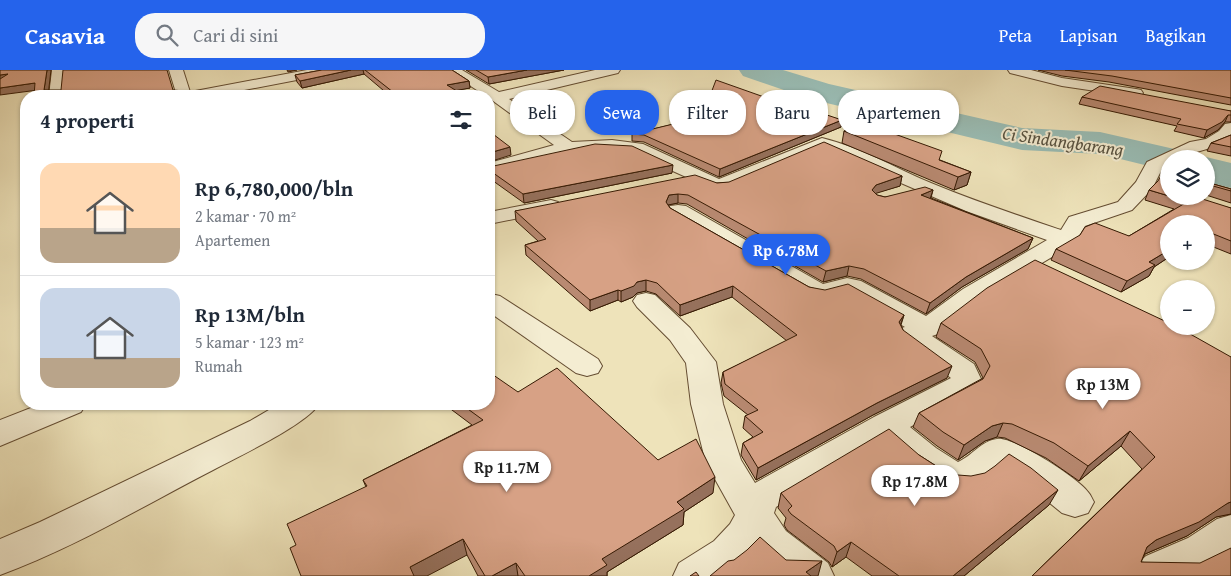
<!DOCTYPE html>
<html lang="id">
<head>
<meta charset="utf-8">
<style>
  :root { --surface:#fff; --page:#f6f6f7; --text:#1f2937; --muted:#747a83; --line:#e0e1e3; --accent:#2563eb }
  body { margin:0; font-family:"Gentium Book Plus",serif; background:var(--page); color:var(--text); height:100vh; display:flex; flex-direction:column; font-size:19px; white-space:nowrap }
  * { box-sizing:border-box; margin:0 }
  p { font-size:16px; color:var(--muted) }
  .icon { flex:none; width:28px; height:28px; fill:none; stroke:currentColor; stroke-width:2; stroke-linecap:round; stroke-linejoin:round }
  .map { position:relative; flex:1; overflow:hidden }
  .drawer { position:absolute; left:20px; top:20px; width:475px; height:320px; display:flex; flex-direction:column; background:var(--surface); border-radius:20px; box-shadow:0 1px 4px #0004 }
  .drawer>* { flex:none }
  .top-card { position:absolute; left:510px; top:20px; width:475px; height:45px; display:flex; gap:10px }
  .fabs { position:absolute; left:1160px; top:80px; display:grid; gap:10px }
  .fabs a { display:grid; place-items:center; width:55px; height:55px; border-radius:50%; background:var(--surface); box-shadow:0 1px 4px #0004; font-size:25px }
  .price { position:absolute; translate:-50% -42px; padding:0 11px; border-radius:18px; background:#fff; color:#222; font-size:16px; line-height:32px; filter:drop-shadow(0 1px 2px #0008) }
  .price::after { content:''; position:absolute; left:50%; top:30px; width:15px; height:11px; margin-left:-8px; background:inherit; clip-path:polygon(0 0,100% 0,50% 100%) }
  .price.on { background:var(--accent); color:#fff }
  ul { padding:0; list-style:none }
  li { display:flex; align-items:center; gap:15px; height:125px; padding:0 20px }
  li+li { border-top:1px solid var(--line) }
  li span { display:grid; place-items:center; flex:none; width:140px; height:100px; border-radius:15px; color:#555 }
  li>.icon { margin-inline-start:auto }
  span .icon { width:60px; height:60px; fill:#fffc; stroke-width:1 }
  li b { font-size:21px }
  h2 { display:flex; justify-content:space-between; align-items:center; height:60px; padding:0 20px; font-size:21px }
  .pill { padding:0 18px; border-radius:20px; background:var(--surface); box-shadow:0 1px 4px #0004; font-size:18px; line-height:45px }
  .pill.on { background:var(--accent); color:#fff }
  header { display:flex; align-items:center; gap:30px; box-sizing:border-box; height:70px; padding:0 25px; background:var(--accent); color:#fff }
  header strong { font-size:24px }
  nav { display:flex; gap:28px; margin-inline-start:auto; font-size:18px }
  .search { width:350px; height:45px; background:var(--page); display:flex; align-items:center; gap:12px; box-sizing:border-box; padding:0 18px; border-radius:20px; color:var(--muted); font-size:19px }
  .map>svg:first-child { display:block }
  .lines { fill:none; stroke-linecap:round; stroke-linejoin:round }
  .river { fill:#9abdb5; fill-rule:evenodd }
  .street-casing { stroke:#644c31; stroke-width:2 }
  .street { fill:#f4edd2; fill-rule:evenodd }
  .wall { fill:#b98a72; stroke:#361a03 }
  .shaded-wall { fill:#96715d; stroke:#361a03 }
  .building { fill:#d7a185; stroke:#361a03 }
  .labels { text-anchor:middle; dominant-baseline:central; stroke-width:4; stroke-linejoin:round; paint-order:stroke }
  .far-water-label { font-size:18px; font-style:italic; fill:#595341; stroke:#f4edd2 }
</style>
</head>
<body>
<header>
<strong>Casavia</strong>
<div class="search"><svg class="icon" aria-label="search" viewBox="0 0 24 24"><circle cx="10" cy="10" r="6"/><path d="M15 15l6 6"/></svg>Cari di sini</div>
<nav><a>Peta</a><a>Lapisan</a><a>Bagikan</a></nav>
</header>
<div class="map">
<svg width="1231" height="506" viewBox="0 0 1231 506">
  <rect width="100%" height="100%" fill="#eee3ba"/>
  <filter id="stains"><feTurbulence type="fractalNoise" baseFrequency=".004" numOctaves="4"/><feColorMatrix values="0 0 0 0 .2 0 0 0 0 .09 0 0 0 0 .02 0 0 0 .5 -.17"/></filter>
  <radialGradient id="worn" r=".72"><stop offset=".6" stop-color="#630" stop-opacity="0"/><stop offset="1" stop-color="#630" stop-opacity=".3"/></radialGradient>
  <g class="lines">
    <g class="river">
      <polygon points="739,0 783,0 829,14 1022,58 1100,62 1183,81 1188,89 1169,89 1169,101 1100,84 1022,80 810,29 743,6"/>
      <polygon points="1206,87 1231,93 1231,118 1206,112 1206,89 1199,89"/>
    </g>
    <g class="street-casing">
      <g id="street">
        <polygon points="52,0 66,0 63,26 49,26"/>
        <polygon points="169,0 183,0 190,22 307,0 335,0 328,4 213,26 177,26"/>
        <path d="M446,0H462L499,22L595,0H620L618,3L509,29L572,72L612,70L643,74L719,109L822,68C860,77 895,98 931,113C974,131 1017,145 1061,160L1069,147L1118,132L1136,112L1147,92L1190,72L1206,69L1219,61L1225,54L1231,53V69C1217,78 1216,76 1200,81C1185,85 1187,89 1169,89V96L1162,99L1152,119L1132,140L1085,156L1074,174L981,229L938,264L932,266L974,294L982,311L976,321L910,357L936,378L958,392C972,386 981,371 997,369C1013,366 1078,408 1088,422C1091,425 1092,429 1094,432L1088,443L1075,447L1062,443L1024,412L1001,397C994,403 986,413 977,416C944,431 905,392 884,372L776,437L774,443L786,461L828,493L834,506H783L756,481L743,496L730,506H673L679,493L714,471L730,454L735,445L706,393L691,334L686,293L670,270L637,237L633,231L637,225L646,223L655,225L690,258L716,292L723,334L741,390L755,413L874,347L951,308L901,270L897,264L901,258L905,257L846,223L822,229L808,226L670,146L667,141L670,136L678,135L686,136L823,214L847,208L861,211L926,246L963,219L1047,170L966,141L822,79L735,117L717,121L633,83L612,80L569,82L489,105V93L554,75L489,28V26H486Z"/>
        <polygon points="1008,0 1031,0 1062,8 1136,19 1141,20 1143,23 1141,26 1136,27 1062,16 1010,3"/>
        <polygon points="551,130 558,132 561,136 558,140 489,154 489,142"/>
        <polygon points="491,224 500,226 598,289 602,296 598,303 587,306 576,303 489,242 489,225"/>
        <polygon points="41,334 86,334 81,342 0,376 0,350"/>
        <path d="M279,334H319C306,355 237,387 213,400C143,436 74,478 0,505V469L40,452L250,351Z"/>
        <polygon points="1231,445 1231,482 1216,492 1188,506 1132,506 1138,493 1146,486 1188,468 1217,449"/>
      </g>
    </g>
    <use href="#street" class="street"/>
  </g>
  <g class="wall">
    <polygon points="322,0 452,0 469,11 470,18 456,20 465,26 390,26 364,4 302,18 297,12 295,5"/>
    <polygon points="466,0 564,0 489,14"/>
    <polygon points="1038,0 1231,0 1231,35 1109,12 1062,6"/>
    <polygon points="1082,27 1231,41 1231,52 1225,52 1218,60 1204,68 1174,61 1177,56 1079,34"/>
    <polygon points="708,31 798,39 842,50 841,57 719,107 644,72 632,71 632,64 721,43 707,38"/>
    <polygon points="844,61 940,90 971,102 967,115 954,120 842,73"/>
    <polygon points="1231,65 1231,86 1207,81 1211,73"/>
    <polygon points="489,97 672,103 524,133 489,108"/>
    <polygon points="902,106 900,116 875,123 877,125 885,127 933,120 931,128 1033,168 1028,179 962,217 926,244 861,209 847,206 823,212 687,134 678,133 668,135 670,138 809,217 904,245 901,255 903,260 947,308 873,345 756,410 741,385 743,373 753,367 743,358 745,346 748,345 724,326 721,313 723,302 787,271 732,227 680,246 656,224 646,221 637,223 633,227 621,232 618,230 590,241 526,185 525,175 538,171 516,151 515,141 717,113"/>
    <polygon points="1206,112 1231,119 1231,133 1206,125"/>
    <polygon points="1149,120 1169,126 1231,138 1231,184 1206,174 1206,154 1169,154 1169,187 1154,197 1149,206 1121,222 1051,190 1056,179 1129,166 1174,139 1145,130"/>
    <polygon points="941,253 1231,287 1231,444 1216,447 1187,466 1145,484 1141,492 1231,506 1032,506 1142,399 1121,376 1079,411 1046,388 1005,368 997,367 985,371 958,390 937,376 913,357 919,343 983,308 975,292 936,267"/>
    <polygon points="518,322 658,390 713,423 684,442 683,455 607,502 607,506 478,506 467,485 296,475 366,417 363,410 472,355 444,334 489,334"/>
    <polygon points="919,385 944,401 1049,435 964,506 872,506 846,487 832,497 829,492 787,460 784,455 786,448 778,438 781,423"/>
  </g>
  <g class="shaded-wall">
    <polygon points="47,0 51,0 48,26 44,20"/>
    <polygon points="287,0 297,0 288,2"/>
    <polygon points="351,0 363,0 364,4 302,18 300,11"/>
    <polygon points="527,0 564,0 489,14 488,7"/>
    <polygon points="8,4 0,12 0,5"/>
    <polygon points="469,11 470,18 448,22 447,15"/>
    <polygon points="35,13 38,20 0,25 0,18"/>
    <polygon points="1228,45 1225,52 1218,60 1204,68 1207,60"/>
    <polygon points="842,50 841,57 719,107 720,99"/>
    <polygon points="510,77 511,85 489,92 489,83"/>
    <polygon points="673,95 672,103 524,133 523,124"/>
    <polygon points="971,102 967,115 954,120 958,107"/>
    <polygon points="902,106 900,116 874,124 872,120 876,115"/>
    <polygon points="933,120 930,129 921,125"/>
    <polygon points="678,124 678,133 668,135 665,142 666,132 669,125"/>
    <polygon points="1033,168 1028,179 962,217 926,244 930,233 966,207"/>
    <polygon points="1169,180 1169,187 1154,197 1149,206 1121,222 1127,211 1149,192"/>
    <polygon points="849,196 847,206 823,212 826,201"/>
    <polygon points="646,210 646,221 637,223 633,227 621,232 621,221 637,212"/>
    <polygon points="733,216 732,227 680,246 680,235"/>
    <polygon points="618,220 618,230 590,241 590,230"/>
    <polygon points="904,245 900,256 899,252"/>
    <polygon points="952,296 947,308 873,345 756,410 758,398 877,333"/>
    <polygon points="1003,353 997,367 985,371 958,390 964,375 992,356"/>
    <polygon points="1130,361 1121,376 1079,411 1088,396"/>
    <polygon points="715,407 713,423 684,442 683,455 607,502 607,506 589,506 602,489 677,432"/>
    <polygon points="1058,420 1049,435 964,506 953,506"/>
    <polygon points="1231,432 1231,444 1216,447 1187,466 1145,484 1136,492 1147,477 1156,470 1228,433"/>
    <polygon points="463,469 467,485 427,506 412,506 410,497"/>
    <polygon points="851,472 846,487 832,497 837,482"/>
    <polygon points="822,491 818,506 805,506 806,502"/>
    <polygon points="516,493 518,506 492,506"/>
  </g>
  <g class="building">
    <polygon points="0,0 47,0 44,20 61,20 63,0 167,0 173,20 184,21 187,26 34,26 35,13 0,18 0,9 8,4 0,5"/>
    <polygon points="322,0 351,0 300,11 295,5"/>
    <polygon points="365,0 452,0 469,11 447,15 465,26 398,26"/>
    <polygon points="476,0 527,0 488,7"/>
    <polygon points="1065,0 1231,0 1231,28 1112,6"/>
    <polygon points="716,10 798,39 806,41 812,40 842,50 720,99 644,65 632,64 731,40 708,31"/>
    <polygon points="1100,16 1231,41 1231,45 1228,45 1222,52 1207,60 1177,54 1181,49 1082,27"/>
    <polygon points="864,53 942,81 939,90 971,102 958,107 844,61"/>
    <polygon points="489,61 510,77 489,83"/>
    <polygon points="1231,65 1231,77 1211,73"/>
    <polygon points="824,72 902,106 876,115 872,120 877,125 885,127 925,117 933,120 921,125 1033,168 966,207 930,233 864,199 849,196 826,201 688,125 678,124 669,125 666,132 670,138 809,217 825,220 848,214 904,245 899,252 903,260 952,296 877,333 758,398 743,373 763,362 745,346 758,340 725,314 723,302 797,265 733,216 680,235 657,213 646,210 637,212 634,216 621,221 618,220 590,230 525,175 546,169 515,141 695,105 717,113 729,112"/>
    <polygon points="595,74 632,76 673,95 523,124 489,100 489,97"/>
    <polygon points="1164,100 1169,101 1169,126 1149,120 1158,111"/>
    <polygon points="1206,112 1231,119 1231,121 1206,114"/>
    <polygon points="1170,126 1193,126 1231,138 1231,171 1206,161 1206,154 1169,154 1169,180 1149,192 1155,195 1127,211 1056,179 1080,165 1085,157 1095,153 1129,166 1187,132"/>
    <polygon points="1035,190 1169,253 1169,256 1176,256 1231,287 1231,432 1228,433 1199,452 1156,470 1147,477 1141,492 1200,493 1231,478 1231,506 1032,506 1155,387 1130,361 1088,396 1054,373 1012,354 1003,353 992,356 964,375 943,362 919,343 983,309 990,296 981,279 941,253 987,218"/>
    <polygon points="557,298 658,390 696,369 715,407 677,432 684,439 602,489 607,495 589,506 525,506 516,493 492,506 485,506 463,469 410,497 414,506 301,506 290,478 296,475 287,454 367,416 363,410 483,350 461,334 489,334 489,302 518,322"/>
    <polygon points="889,359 919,385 944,401 958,405 971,406 985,403 995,396 1009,384 1031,398 1058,420 953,506 899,506 851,472 837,482 834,476 791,444 788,440 792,436 781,423"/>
    <polygon points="760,467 786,490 822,491 806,502 811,506 710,506 728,491 734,490 747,480"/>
    <polygon points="696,502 699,506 690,506"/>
  </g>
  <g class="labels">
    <g class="far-water-label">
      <text transform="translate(1063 71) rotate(8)">Ci Sindangbarang</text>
    </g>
  </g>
  <rect width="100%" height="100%" filter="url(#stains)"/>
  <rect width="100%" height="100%" fill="url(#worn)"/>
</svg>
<div class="fabs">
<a><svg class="icon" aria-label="layers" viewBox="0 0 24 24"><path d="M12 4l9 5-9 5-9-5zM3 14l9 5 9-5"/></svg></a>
<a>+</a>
<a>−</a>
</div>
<b class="price on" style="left:786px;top:206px">Rp 6.78M</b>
<b class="price" style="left:1103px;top:340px">Rp 13M</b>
<b class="price" style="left:507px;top:423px">Rp 11.7M</b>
<b class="price" style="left:915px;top:437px">Rp 17.8M</b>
<div class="top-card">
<a class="pill">Beli</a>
<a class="pill on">Sewa</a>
<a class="pill">Filter</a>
<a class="pill">Baru</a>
<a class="pill">Apartemen</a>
</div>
<section class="drawer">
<h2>4 properti<svg class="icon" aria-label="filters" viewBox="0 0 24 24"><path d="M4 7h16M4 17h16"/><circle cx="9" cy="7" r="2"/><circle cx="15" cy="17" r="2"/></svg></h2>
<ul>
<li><span style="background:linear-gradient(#ffd9b3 65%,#b9a48a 0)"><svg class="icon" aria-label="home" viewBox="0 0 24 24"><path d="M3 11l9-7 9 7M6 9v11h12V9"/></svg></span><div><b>Rp 6,780,000/bln</b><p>2 kamar · 70 m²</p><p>Apartemen</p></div></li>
<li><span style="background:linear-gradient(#c9d6e8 70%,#b9a48a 0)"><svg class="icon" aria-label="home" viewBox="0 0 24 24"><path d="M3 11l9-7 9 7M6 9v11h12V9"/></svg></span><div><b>Rp 13M/bln</b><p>5 kamar · 123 m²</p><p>Rumah</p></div></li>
</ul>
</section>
</div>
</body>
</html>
